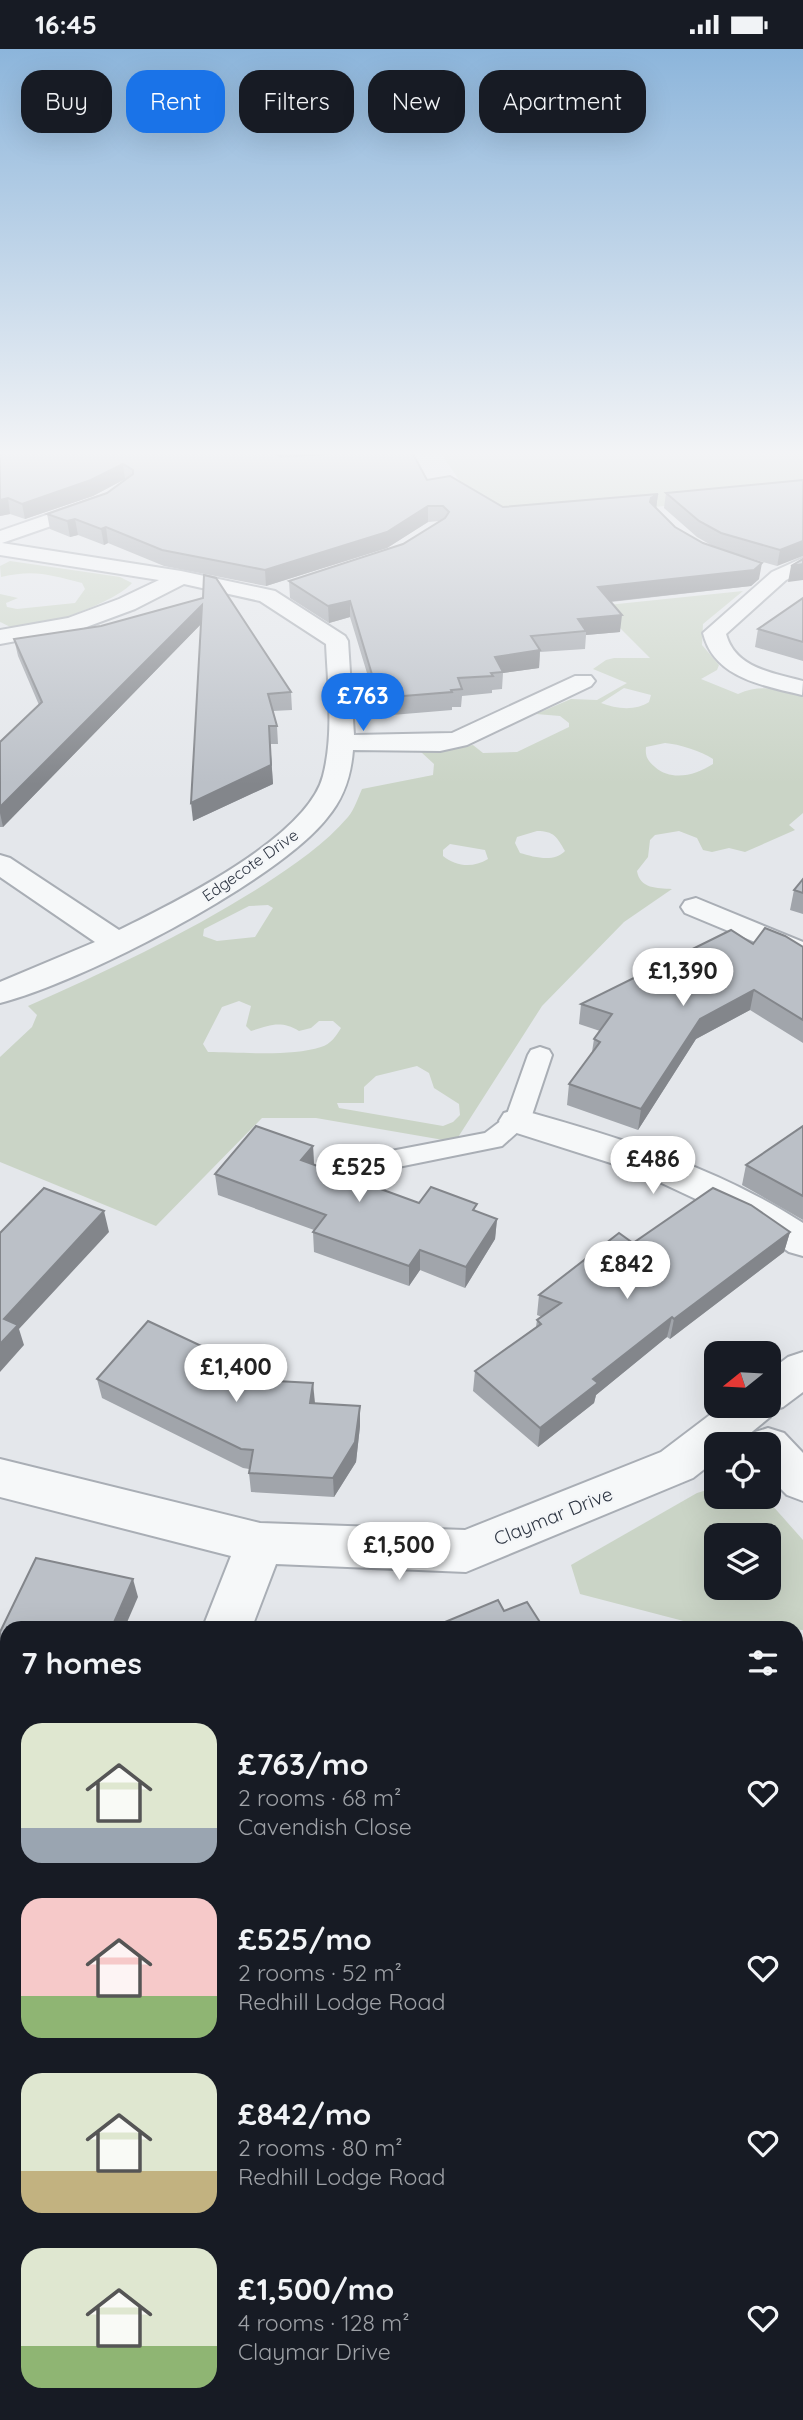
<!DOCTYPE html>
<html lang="en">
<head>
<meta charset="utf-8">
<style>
  :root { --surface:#171b24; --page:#242831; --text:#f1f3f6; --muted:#9ea1a6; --accent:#1a73e8 }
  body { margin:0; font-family:Quicksand,sans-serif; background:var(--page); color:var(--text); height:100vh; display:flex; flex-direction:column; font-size:26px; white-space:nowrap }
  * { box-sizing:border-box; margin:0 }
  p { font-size:23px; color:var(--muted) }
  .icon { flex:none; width:38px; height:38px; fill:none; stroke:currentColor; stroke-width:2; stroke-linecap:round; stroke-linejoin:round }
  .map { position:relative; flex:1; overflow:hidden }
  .panel { position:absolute; left:0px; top:1572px; width:803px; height:800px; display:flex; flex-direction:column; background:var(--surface); border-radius:21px 21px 0 0; box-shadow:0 7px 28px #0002 }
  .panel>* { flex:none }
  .guide { position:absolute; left:21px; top:21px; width:761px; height:63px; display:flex; gap:14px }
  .needle { width:46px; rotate:252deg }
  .buttons { position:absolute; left:704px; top:1292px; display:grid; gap:14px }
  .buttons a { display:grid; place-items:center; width:77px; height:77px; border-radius:14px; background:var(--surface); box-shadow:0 7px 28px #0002; font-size:35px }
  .price { position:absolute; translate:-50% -60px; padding:0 16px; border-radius:24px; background:#fff; color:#222; font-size:23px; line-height:46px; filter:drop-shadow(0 2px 4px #0008) }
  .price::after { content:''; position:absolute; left:50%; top:42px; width:21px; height:16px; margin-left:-10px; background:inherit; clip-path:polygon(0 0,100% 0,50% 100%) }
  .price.on { background:var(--accent); color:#fff }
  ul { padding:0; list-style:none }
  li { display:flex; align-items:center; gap:21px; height:175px; padding:0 21px }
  li span { display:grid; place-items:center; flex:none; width:196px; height:140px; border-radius:21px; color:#555 }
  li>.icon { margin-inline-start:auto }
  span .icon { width:84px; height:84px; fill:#fffc; stroke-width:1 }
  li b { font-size:30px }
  h2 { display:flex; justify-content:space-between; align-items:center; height:84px; padding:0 21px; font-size:30px }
  .chip { padding:0 24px; border-radius:21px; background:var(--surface); box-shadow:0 7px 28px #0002; font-size:24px; line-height:63px }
  .chip.on { background:var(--accent); color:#fff }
  .status { display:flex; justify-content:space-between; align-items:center; height:49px; padding:0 35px; background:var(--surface); direction:ltr }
  .status svg { height:19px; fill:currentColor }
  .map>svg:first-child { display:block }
  .green { fill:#cad4c6; fill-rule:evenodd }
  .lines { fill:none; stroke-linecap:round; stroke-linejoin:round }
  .lane-casing { stroke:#a9aeb5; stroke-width:4 }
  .street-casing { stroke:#a9aeb5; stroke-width:4 }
  .lane { fill:#f6f8f9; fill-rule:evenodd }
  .street { fill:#f6f8f9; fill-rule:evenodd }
  .wall { fill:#a1a5ab }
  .shaded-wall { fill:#83868b }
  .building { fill:#bbc0c7; stroke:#83868b; stroke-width:2 }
  .labels { text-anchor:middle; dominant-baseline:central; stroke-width:5; stroke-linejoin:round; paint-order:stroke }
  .far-street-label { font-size:16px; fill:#2d3542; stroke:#f4f6f8 }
  .street-label { font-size:19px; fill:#2d3542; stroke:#f4f6f8 }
</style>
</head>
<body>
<div class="status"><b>16:45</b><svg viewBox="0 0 49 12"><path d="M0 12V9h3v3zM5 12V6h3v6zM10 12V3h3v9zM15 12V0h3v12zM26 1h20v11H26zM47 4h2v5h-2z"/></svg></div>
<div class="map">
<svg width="803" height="2371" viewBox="0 0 803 2371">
  <rect width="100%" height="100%" fill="#e4e7eb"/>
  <g class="green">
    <polygon points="440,403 803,403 803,444 525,470 472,450"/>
    <path d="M10,512L120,528L132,534C116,553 41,580 15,579C11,579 5,575 0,573V545L18,549L6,554L7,558L17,560L75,554L85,540L82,534C50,526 35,520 1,528L0,517Z"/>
    <path d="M743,542L703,575L702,596L719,616L717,621L701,630L738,645C761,635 780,640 803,647V764L789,776L795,781L745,803L729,799L712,803L703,801L697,789L679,782L655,786L650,791L648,808L637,822C640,840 657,839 672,840L624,873L542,957L455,1093L316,1069H262L156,1177L0,1113V1008L32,978L37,966L28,957C109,921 190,883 265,835C294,816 325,795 348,768C354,761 358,749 362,740L433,726L434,715L421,703L473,696L483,704L517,703L569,678V674L560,667L536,665L571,650L597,651L627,634L593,620L606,611L614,609H650L598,557ZM624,639L651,646L649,653C636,662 616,660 601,654ZM665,694C679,695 701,702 713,710V715C696,726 672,733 655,718C648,712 645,708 646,698ZM537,782C554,782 557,788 565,802C554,814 534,808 520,804L515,794L517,788ZM450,795L485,801L488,810C473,819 457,818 443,807V801ZM268,856L273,859L255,888L217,892L203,887L204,880L249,857ZM239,952L251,957L246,977L251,982C270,976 281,971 299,982L311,979L319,972H333L341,979C336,987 331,995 321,998C290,1008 241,1003 208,1003L203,995L222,958ZM417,1017L429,1024L434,1039L459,1055L460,1066L453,1073L443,1077L339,1059L337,1054H364V1038L376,1027Z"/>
    <path d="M716,1438V1447H760L771,1455L803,1491V1581L695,1575L580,1545L571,1516L697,1444ZM716,1486H768V1538H716Z"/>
  </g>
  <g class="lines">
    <g class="lane-casing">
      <polygon id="lane" points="540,998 549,1001 552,1006 530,1072 502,1097 344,1129 335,1126 331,1120 335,1114 344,1111 485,1084 506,1068 528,1006 531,1001"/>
    </g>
    <g class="street-casing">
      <g id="street">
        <path d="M99,448L106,450L108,454L106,458L2,494L181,522L275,542L345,587L348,592L354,686L452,684L575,627H591L595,632L591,637L467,696L440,702L353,701C351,727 344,749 327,769C277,833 80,934 0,954V933L95,893L0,828V806L10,809L119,881C174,854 307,789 323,727C334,685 328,639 326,595L260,552L184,535L135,560L81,580L0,595V581L68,569L119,550L159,531L0,506V482Z"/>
        <path d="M803,509V523L786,531L726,585C735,619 773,624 803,632L802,646C762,636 714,629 703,584L772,523Z"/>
        <polygon points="696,849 803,893 803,913 685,864 681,858 685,852"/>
        <path d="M517,1060C615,1087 717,1118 803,1174V1207L789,1203L747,1174L636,1122L504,1080L499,1072L504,1064Z"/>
        <polygon points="803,1303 803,1343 783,1358 774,1361 770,1368 737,1395 716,1395 716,1411 693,1429 466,1523 276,1515 252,1578 203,1578 231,1507 0,1448 0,1410 260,1474 465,1481 661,1403 723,1356 768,1356 768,1323 788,1308"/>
        <polygon points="768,1379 784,1384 803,1404 803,1452 787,1446 768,1427 768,1395 747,1395 752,1384"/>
      </g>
    </g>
    <use href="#lane" class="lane"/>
    <use href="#street" class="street"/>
  </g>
  <g class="wall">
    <polygon points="0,403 412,403 427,431 503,458 658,445 656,460 675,478 703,494 716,499 697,488 664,459 666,444 803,431 777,517 729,503 759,530 751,537 611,553 620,583 586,586 585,600 540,603 539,619 503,624 502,640 492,641 492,644 462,647 461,658 452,658 452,661 380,667 350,568 329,574 290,549 289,532 403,495 440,472 428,473 387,499 266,537 164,517 108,494 104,496 78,486 70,488 50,480 47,465 107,444 125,430 93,447 25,470 10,465 0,467"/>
    <polygon points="203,549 291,643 292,661 273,662 277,677 278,695 270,695 273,735 193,772 201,575 3,778 0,778 0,693 39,656 18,607 14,590 101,577"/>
    <polygon points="803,549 803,612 755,598 758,580"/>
    <polygon points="803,830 803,865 790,861 794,841"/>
    <polygon points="753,895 803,898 803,994 750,961 696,990 638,1081 567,1056 569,1035 592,1003 594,990 600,982 579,975 581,955"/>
    <polygon points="803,1077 803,1171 742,1136 746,1116"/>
    <polygon points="313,1097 314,1116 419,1154 476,1162 497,1170 495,1190 465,1239 420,1221 409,1237 314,1203 313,1183 314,1181 218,1146 215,1125"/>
    <polygon points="790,1183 784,1203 670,1290 667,1288 596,1346 594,1354 538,1398 473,1342 475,1322 536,1278 537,1271 542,1268 537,1266 539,1246 633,1194"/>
    <polygon points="97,1330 315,1354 360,1357 360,1377 356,1413 334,1448 251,1443 249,1424 249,1420 243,1419 102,1349"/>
  </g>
  <g class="shaded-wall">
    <polygon points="270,403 282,403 282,407 271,416"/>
    <polygon points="123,415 125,430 93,447 25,470 22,455"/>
    <polygon points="658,445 656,460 649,465 651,449"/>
    <polygon points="8,449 10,465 0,467 0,451"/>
    <polygon points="428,457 428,473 387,499 266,537 265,521"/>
    <polygon points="75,470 78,486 70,488 67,472"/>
    <polygon points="106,478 108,494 104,496 101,480"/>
    <polygon points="803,492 803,507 777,517 780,501"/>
    <polygon points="762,514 759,530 751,537 597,554 598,538"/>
    <polygon points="803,515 803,531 788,533 791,517"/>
    <polygon points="350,552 350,568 329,574 328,557"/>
    <polygon points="202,556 204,572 3,778 0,764 0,758"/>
    <polygon points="622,566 620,583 586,586 586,582 578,570"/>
    <polygon points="540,601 539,619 503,624 495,608"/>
    <polygon points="269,677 273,735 193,772 191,754"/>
    <polygon points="754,941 750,961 696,990 638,1081 641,1060 700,970"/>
    <polygon points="313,1097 314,1117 301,1111"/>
    <polygon points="104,1162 109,1183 19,1280 24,1296 0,1323 0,1295 4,1270"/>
    <polygon points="497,1170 495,1190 465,1239 466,1218"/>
    <polygon points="790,1183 784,1203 670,1290 674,1270"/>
    <polygon points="420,1201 420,1221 409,1237 409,1217"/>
    <polygon points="672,1268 667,1288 596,1346 594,1354 538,1398 540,1379 593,1330"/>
    <polygon points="313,1334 315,1354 310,1354"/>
    <polygon points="360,1357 360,1377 356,1413 334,1448 333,1429"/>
    <polygon points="133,1530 138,1548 125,1578 112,1578"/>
    <polygon points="7,1698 7,1733 0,1748 0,1713"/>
    <polygon points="199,2364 206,2364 204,2371 198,2366"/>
  </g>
  <g class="building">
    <polygon points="0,403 273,403 281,408 329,405 330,403 412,403 427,431 450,427 503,458 658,445 651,449 650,453 675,478 703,494 762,514 754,521 598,538 622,566 578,570 586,582 531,587 540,601 495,608 503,623 491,624 493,627 458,629 462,640 451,641 452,643 379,649 350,552 328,557 289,532 403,495 445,469 449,463 443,457 428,457 387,483 265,521 162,501 106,478 101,480 75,470 67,472 47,465 107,444 133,425 133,421 123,415 91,431 22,455 8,449 0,451"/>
    <polygon points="803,431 803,492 780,501 721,484 699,472 666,444"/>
    <polygon points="803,510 803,515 791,517"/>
    <polygon points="204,526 216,529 291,643 268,645 277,677 269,677 271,716 191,754 202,556 0,758 0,693 42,653 14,590 101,577 203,549"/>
    <polygon points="803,549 803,593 758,580"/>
    <polygon points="803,830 803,844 794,841"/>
    <polygon points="765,879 785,887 803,898 803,971 754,941 700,970 641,1060 569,1035 600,993 594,990 612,965 581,955 731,881 753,895"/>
    <polygon points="256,1077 313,1097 301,1111 419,1154 431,1138 477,1155 473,1161 497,1170 466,1218 420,1201 409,1217 313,1183 326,1166 215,1125"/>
    <polygon points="803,1077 803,1147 746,1116"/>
    <polygon points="44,1139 104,1162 4,1270 18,1276 0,1295 0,1184"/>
    <polygon points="713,1139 751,1156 790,1183 674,1270 672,1268 593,1330 598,1334 540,1379 475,1322 541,1275 537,1271 561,1254 539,1246 619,1184 633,1194"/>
    <polygon points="148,1272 276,1332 313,1334 310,1354 360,1357 355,1393 333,1429 249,1424 253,1401 241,1400 97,1330"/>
    <polygon points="36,1509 133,1530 112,1578 7,1578 7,1698 0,1713 0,1583"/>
    <polygon points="498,1551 504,1562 527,1553 543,1578 433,1578"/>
    <polygon points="796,1674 800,1675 796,1708"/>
    <polygon points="0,2209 7,2213 7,2364 199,2364 198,2366 206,2371 0,2371"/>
    <polygon points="492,2364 555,2364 553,2371 490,2371"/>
  </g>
  <linearGradient id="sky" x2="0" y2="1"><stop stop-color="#8cb5db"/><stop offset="0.55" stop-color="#f3f4f6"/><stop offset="1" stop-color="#f3f4f6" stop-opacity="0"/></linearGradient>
  <rect width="803" height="735" fill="url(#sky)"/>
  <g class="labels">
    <g class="far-street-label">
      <text transform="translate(250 816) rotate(-35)">Edgecote Drive</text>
    </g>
    <g class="street-label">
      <text transform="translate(553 1467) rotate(-22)">Claymar Drive</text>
    </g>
  </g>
</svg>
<div class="buttons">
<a><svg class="needle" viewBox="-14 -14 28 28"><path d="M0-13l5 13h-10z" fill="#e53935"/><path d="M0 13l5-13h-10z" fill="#9ea1a6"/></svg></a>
<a><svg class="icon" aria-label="locate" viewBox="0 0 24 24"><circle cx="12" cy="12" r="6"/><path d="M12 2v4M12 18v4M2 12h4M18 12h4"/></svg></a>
<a><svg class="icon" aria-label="layers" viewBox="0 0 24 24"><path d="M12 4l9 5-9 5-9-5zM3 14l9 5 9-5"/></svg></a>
</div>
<b class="price on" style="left:363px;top:684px">£763</b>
<b class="price" style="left:683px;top:959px">£1,390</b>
<b class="price" style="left:653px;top:1147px">£486</b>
<b class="price" style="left:359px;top:1155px">£525</b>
<b class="price" style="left:627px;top:1252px">£842</b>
<b class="price" style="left:236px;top:1355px">£1,400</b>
<b class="price" style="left:399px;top:1533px">£1,500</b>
<div class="guide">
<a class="chip">Buy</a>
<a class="chip on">Rent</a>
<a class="chip">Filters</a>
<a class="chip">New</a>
<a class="chip">Apartment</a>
</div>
<section class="panel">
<h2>7 homes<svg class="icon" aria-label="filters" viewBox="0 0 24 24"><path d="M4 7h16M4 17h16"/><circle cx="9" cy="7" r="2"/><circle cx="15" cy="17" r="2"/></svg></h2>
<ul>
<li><span style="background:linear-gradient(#dfe7d0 75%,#9aa5b1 0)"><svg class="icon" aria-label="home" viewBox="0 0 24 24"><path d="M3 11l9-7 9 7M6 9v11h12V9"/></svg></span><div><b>£763/mo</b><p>2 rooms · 68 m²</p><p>Cavendish Close</p></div><svg class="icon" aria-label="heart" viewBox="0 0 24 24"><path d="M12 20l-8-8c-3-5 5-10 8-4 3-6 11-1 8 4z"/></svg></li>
<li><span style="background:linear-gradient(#f6c9c9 70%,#8fb573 0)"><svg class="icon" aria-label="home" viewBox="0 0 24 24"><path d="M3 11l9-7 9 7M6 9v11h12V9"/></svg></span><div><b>£525/mo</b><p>2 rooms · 52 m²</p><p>Redhill Lodge Road</p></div><svg class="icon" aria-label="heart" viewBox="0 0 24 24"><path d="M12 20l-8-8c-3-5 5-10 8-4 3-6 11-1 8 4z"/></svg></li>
<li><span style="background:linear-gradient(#dfe7d0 70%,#c2b280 0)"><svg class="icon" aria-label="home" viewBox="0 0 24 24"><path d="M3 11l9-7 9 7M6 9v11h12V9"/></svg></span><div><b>£842/mo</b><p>2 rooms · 80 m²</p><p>Redhill Lodge Road</p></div><svg class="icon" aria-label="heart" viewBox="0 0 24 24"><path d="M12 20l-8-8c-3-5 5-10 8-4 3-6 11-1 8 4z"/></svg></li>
<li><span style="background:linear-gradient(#dfe7d0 70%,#8fb573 0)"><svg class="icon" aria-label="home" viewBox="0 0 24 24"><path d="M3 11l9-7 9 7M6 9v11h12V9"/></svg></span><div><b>£1,500/mo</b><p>4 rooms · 128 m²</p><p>Claymar Drive</p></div><svg class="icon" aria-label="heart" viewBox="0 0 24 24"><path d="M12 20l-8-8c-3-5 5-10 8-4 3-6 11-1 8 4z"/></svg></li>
</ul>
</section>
</div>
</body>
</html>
